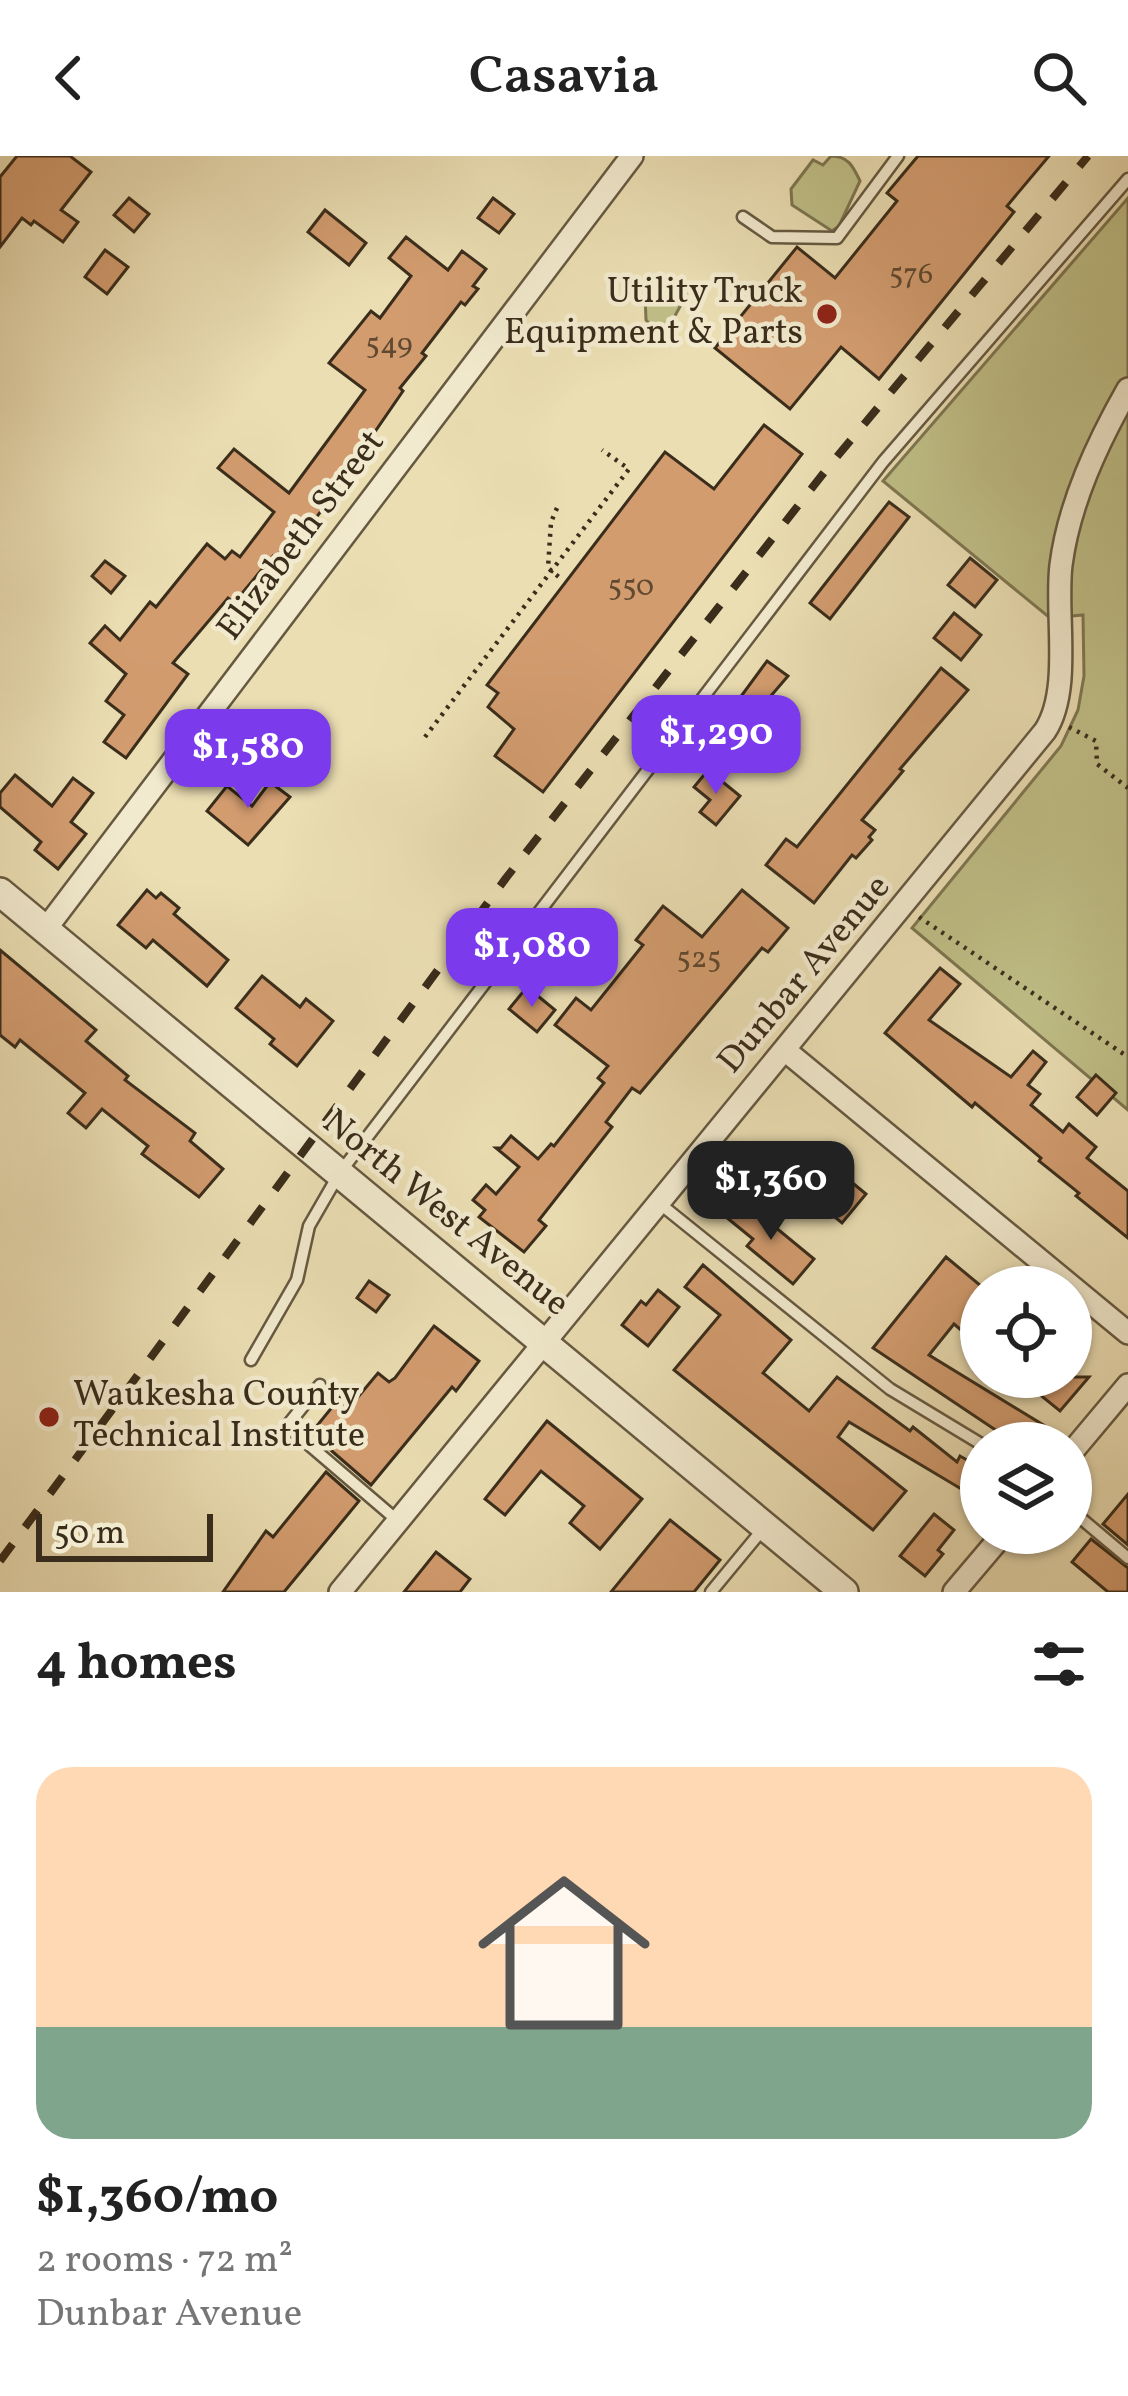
<!DOCTYPE html>
<html lang="en">
<head>
<meta charset="utf-8">
<style>
  :root { --surface:#fff; --page:#f6f6f6; --text:#222; --muted:#767676; --accent:#7c3aed }
  body { margin:0; font-family:Vollkorn,serif; background:var(--page); color:var(--text); height:100vh; display:flex; flex-direction:column; font-size:45px; white-space:nowrap }
  * { box-sizing:border-box; margin:0 }
  p { font-size:39px; color:var(--muted) }
  .icon { flex:none; width:66px; height:66px; fill:none; stroke:currentColor; stroke-width:2; stroke-linecap:round; stroke-linejoin:round }
  .map { position:relative; height:1436px; overflow:hidden }
  .drawer { display:flex; flex-direction:column; background:var(--surface); flex:1 }
  .drawer>* { flex:none }
  .tools { position:absolute; left:960px; top:1110px; display:grid; gap:24px }
  .tools a { display:grid; place-items:center; width:132px; height:132px; border-radius:50%; background:var(--surface); box-shadow:0 3px 9px #0004; font-size:60px }
  .scale { position:absolute; left:36px; bottom:30px; width:177px; box-sizing:border-box; padding-left:12px; border:6px solid #3a2d1b; border-top:0; font-size:33px; line-height:42px; white-space:nowrap; color:#3a2d1b; -webkit-text-stroke:9px #f2eace; paint-order:stroke }
  .price { position:absolute; translate:-50% -102px; padding:0 27px; border-radius:24px; background:var(--accent); color:#fff; font-size:39px; line-height:78px; filter:drop-shadow(0 3px 6px #0008) }
  .price::after { content:''; position:absolute; left:50%; top:72px; width:36px; height:27px; margin-left:-18px; background:inherit; clip-path:polygon(0 0,100% 0,50% 100%) }
  .price.current { background:#222; color:#fff }
  ul { padding:0; list-style:none }
  li { display:grid; align-content:center; gap:24px; height:636px; padding:0 36px }
  li span { display:grid; place-items:center; height:372px; border-radius:36px; color:#555 }
  li>.icon { margin-inline-start:auto }
  span .icon { width:216px; height:216px; fill:#fffc; stroke-width:1 }
  li b { font-size:51px }
  h2 { display:flex; justify-content:space-between; align-items:center; height:144px; padding:0 36px; font-size:51px }
  header { display:flex; justify-content:space-between; align-items:center; height:156px; padding:0 36px; background:var(--surface); font-size:54px; font-weight:600 }
  .map>svg:first-child { display:block }
  .green { fill:#c0bf87; stroke:#7d7651; stroke-width:3 }
  .building { fill:#d29c6f; stroke:#3a2d1b; stroke-width:3 }
  .lines { fill:none; stroke-linecap:round; stroke-linejoin:round }
  .service-casing { stroke:#665941; stroke-width:15 }
  .minor-casing { stroke:#665941; stroke-width:26 }
  .tertiary-casing { stroke:#665941; stroke-width:32 }
  .path { stroke:#3a2d1b; stroke-width:4.5; stroke-dasharray:3 6; stroke-linecap:butt }
  .service { stroke:#f2eace; stroke-width:10 }
  .minor { stroke:#f2eace; stroke-width:21 }
  .tertiary { stroke:#f2eace; stroke-width:27 }
  .rail { stroke:#3a2d1b; stroke-width:8; stroke-dasharray:21 21; stroke-linecap:butt }
  .poi-dot { fill:#8f2418; stroke:#f2eace; stroke-width:4.5 }
  .labels { text-anchor:middle; dominant-baseline:central; stroke-width:9; stroke-linejoin:round; paint-order:stroke }
  .number-label { font-size:30px; fill:#604930 }
  .poi-label { font-size:36px; fill:#3a2d1b; stroke:#f2eace; text-anchor:end }
  .street-label { font-size:36px; fill:#3a2d1b; stroke:#f2eace }
</style>
</head>
<body>
<header><svg class="icon" aria-label="back" viewBox="0 0 24 24"><path d="M15 5l-7 7 7 7"/></svg>Casavia<svg class="icon" aria-label="search" viewBox="0 0 24 24"><circle cx="10" cy="10" r="6"/><path d="M15 15l6 6"/></svg></header>
<div class="map">
<svg width="1128" height="1436" viewBox="0 0 1128 1436">
  <rect width="100%" height="100%" fill="#ebdeb3"/>
  <filter id="stains"><feTurbulence type="fractalNoise" baseFrequency=".00167" numOctaves="4"/><feColorMatrix values="0 0 0 0 .2 0 0 0 0 .09 0 0 0 0 .02 0 0 0 .5 -.17"/></filter>
  <radialGradient id="worn" r=".72"><stop offset=".6" stop-color="#630" stop-opacity="0"/><stop offset="1" stop-color="#630" stop-opacity=".3"/></radialGradient>
  <g class="green">
    <path d="M831,0C848,0 853,10 860,25L839,70L832,75L792,49L791,33L813,4L823,9Z"/>
    <polygon points="1128,42 1128,954 912,772 1061,590 1078,554 1084,520 1083,459 1050,462 883,325"/>
    <polygon points="674,126 685,131 686,140 667,174 657,176 646,164 645,139"/>
  </g>
  <g class="building">
    <polygon points="17,0 70,0 91,16 61,54 78,66 63,86 34,65 31,69 22,62 0,91 0,21"/>
    <polygon points="918,0 1049,0 1007,50 1014,56 879,223 841,191 790,253 715,192 797,91 835,122 897,45 887,37"/>
    <polygon points="129,42 149,58 134,76 114,59"/>
    <polygon points="493,42 514,58 499,77 478,62"/>
    <polygon points="325,54 366,87 349,109 308,76"/>
    <polygon points="406,81 448,114 462,95 486,113 473,130 478,133 465,149 461,146 422,197 426,200 400,232 403,235 374,277 322,342 328,346 312,367 306,363 276,402 273,400 234,447 228,442 173,507 188,518 126,602 104,586 124,559 106,545 126,518 90,487 105,470 120,484 150,446 156,451 207,388 225,403 232,395 240,401 274,356 218,312 234,293 289,337 365,234 329,207 371,155 380,162 411,120 389,102"/>
    <polygon points="105,94 128,111 107,138 85,121"/>
    <polygon points="764,269 802,298 543,636 495,600 514,573 488,551 498,537 487,529 665,296 714,333"/>
    <polygon points="889,346 909,361 830,463 810,447"/>
    <polygon points="970,402 997,424 975,451 948,429"/>
    <polygon points="105,405 125,420 111,437 92,420"/>
    <polygon points="954,457 981,479 961,504 934,482"/>
    <polygon points="767,505 788,520 732,585 712,568 730,546 734,550"/>
    <polygon points="941,512 968,534 900,613 903,615 862,664 875,674 869,681 872,684 856,702 852,699 814,747 766,709 786,683 797,691"/>
    <polygon points="708,614 740,640 716,669 700,656 710,644 694,631"/>
    <polygon points="15,619 52,650 73,622 93,637 71,666 86,678 58,713 35,694 41,686 0,651 0,637"/>
    <polygon points="270,626 290,641 248,689 207,655 227,630 252,650"/>
    <polygon points="147,734 156,742 161,737 179,752 174,758 228,804 207,830 153,784 146,792 118,769"/>
    <polygon points="742,734 788,772 768,796 762,792 640,937 632,932 606,966 612,971 539,1064 546,1070 524,1096 479,1061 485,1054 473,1044 486,1029 496,1038 519,1011 496,992 501,992 511,980 538,1003 551,988 554,990 604,927 598,922 608,910 555,869 576,842 591,854 643,789 636,784 663,750 702,781"/>
    <polygon points="0,794 96,874 86,885 128,920 125,924 195,977 190,985 223,1013 199,1041 142,998 148,990 102,953 86,972 68,957 85,937 20,884 15,891 0,879"/>
    <polygon points="940,812 960,828 929,864 1011,921 1033,895 1046,906 1028,929 1040,938 1031,949 1063,976 1069,968 1096,991 1087,1002 1128,1035 1128,1082 1076,1040 1079,1037 1039,1005 1041,1002 975,947 972,951 885,877"/>
    <polygon points="262,820 300,851 306,843 333,865 297,910 270,888 274,883 236,852"/>
    <polygon points="527,831 555,854 537,876 509,853"/>
    <polygon points="1096,919 1116,937 1097,959 1077,941"/>
    <polygon points="816,997 866,1038 842,1067 792,1026"/>
    <polygon points="741,1043 814,1103 793,1128 747,1090 753,1083 726,1061"/>
    <polygon points="946,1101 981,1130 981,1191 954,1168 929,1199 1045,1270 1032,1287 1015,1287 873,1192"/>
    <polygon points="703,1109 791,1184 763,1217 809,1255 837,1221 910,1275 913,1271 957,1306 960,1300 981,1312 968,1337 849,1266 838,1281 906,1335 873,1374 674,1214 720,1159 685,1131"/>
    <polygon points="369,1125 389,1139 376,1156 357,1142"/>
    <polygon points="658,1134 679,1151 648,1190 622,1169 641,1145 646,1149"/>
    <polygon points="434,1170 479,1205 456,1235 452,1231 371,1329 311,1277 342,1239 353,1247 378,1217 389,1226 395,1222"/>
    <polygon points="1018,1221 1089,1221 1060,1255"/>
    <polygon points="547,1265 642,1343 600,1393 570,1367 584,1350 541,1315 505,1359 485,1343"/>
    <polygon points="326,1316 359,1345 284,1436 223,1436 266,1375 273,1381"/>
    <polygon points="1128,1338 1128,1389 1103,1368"/>
    <polygon points="934,1358 954,1374 938,1394 943,1398 925,1420 900,1400"/>
    <polygon points="670,1364 720,1404 694,1436 611,1436"/>
    <polygon points="1091,1383 1128,1412 1128,1436 1108,1436 1072,1406"/>
    <polygon points="436,1396 470,1423 460,1436 404,1436"/>
  </g>
  <g class="lines">
    <g class="service-casing">
      <g id="service">
        <polyline points="743,61 772,81 837,82 898,0"/>
        <polyline points="659,1047 890,1233 981,1288"/>
        <polyline points="251,1204 297,1124 309,1070 339,1018 883,306 1128,23"/>
        <polyline points="320,1229 287,1270 398,1365"/>
        <polyline points="1071,1354 1128,1402"/>
        <polyline points="711,1436 763,1373"/>
      </g>
    </g>
    <g class="minor-casing">
      <g id="minor">
        <polyline points="45,774 632,0"/>
        <polyline points="786,895 1128,1177"/>
        <polyline points="1071,1297 1128,1229"/>
        <path d="M340,1436L1045,575C1072,534 1055,458 1061,409C1069,347 1098,286 1128,233"/>
        <polyline points="954,1436 1004,1377"/>
      </g>
    </g>
    <g class="tertiary-casing">
      <polyline id="tertiary" points="0,736 844,1436"/>
    </g>
    <g class="path">
      <polyline points="557,352 551,366 548,412 560,422"/>
      <polyline points="1069,571 1096,585 1097,608 1128,632"/>
      <polyline points="425,581 629,313 602,294"/>
      <polyline points="919,761 1128,901"/>
    </g>
    <use href="#service" class="service"/>
    <use href="#minor" class="minor"/>
    <use href="#tertiary" class="tertiary"/>
    <polyline class="rail" points="0,1405 506,722 830,309 1088,0"/>
  </g>
  <g class="poi-dot">
    <circle cx="827" cy="158" r="12"/>
    <circle cx="49" cy="1261" r="12"/>
  </g>
  <g class="labels">
    <g class="number-label">
      <text x="911" y="119">576</text>
      <text x="389" y="189">549</text>
      <text x="631" y="431">550</text>
      <text x="699" y="803">525</text>
    </g>
    <g class="poi-label">
      <text x="803" y="137">Utility Truck<tspan x="803" dy="41">Equipment &amp; Parts</tspan></text>
      <text x="73" y="1240" text-anchor="start">Waukesha County<tspan x="73" dy="41">Technical Institute</tspan></text>
    </g>
    <g class="street-label">
      <text transform="translate(302 380) rotate(-53)">Elizabeth Street</text>
      <text transform="translate(805 819) rotate(-50)">Dunbar Avenue</text>
      <text transform="translate(445 1058) rotate(39)">North West Avenue</text>
    </g>
  </g>
  <rect width="100%" height="100%" filter="url(#stains)"/>
  <rect width="100%" height="100%" fill="url(#worn)"/>
</svg>
<div class="tools">
<a><svg class="icon" aria-label="locate" viewBox="0 0 24 24"><circle cx="12" cy="12" r="6"/><path d="M12 2v4M12 18v4M2 12h4M18 12h4"/></svg></a>
<a><svg class="icon" aria-label="layers" viewBox="0 0 24 24"><path d="M12 4l9 5-9 5-9-5zM3 14l9 5 9-5"/></svg></a>
</div>
<div class="scale">50 m</div>
<b class="price" style="left:716px;top:641px">$1,290</b>
<b class="price" style="left:248px;top:655px">$1,580</b>
<b class="price" style="left:532px;top:854px">$1,080</b>
<b class="price current" style="left:771px;top:1087px">$1,360</b>
</div>
<section class="drawer">
<h2>4 homes<svg class="icon" aria-label="filters" viewBox="0 0 24 24"><path d="M4 7h16M4 17h16"/><circle cx="9" cy="7" r="2"/><circle cx="15" cy="17" r="2"/></svg></h2>
<ul>
<li><span style="background:linear-gradient(#ffd9b3 70%,#7fa58c 0)"><svg class="icon" aria-label="home" viewBox="0 0 24 24"><path d="M3 11l9-7 9 7M6 9v11h12V9"/></svg></span><div><b>$1,360/mo</b><p>2 rooms · 72 m²</p><p>Dunbar Avenue</p></div></li>
</ul>
</section>
</body>
</html>
